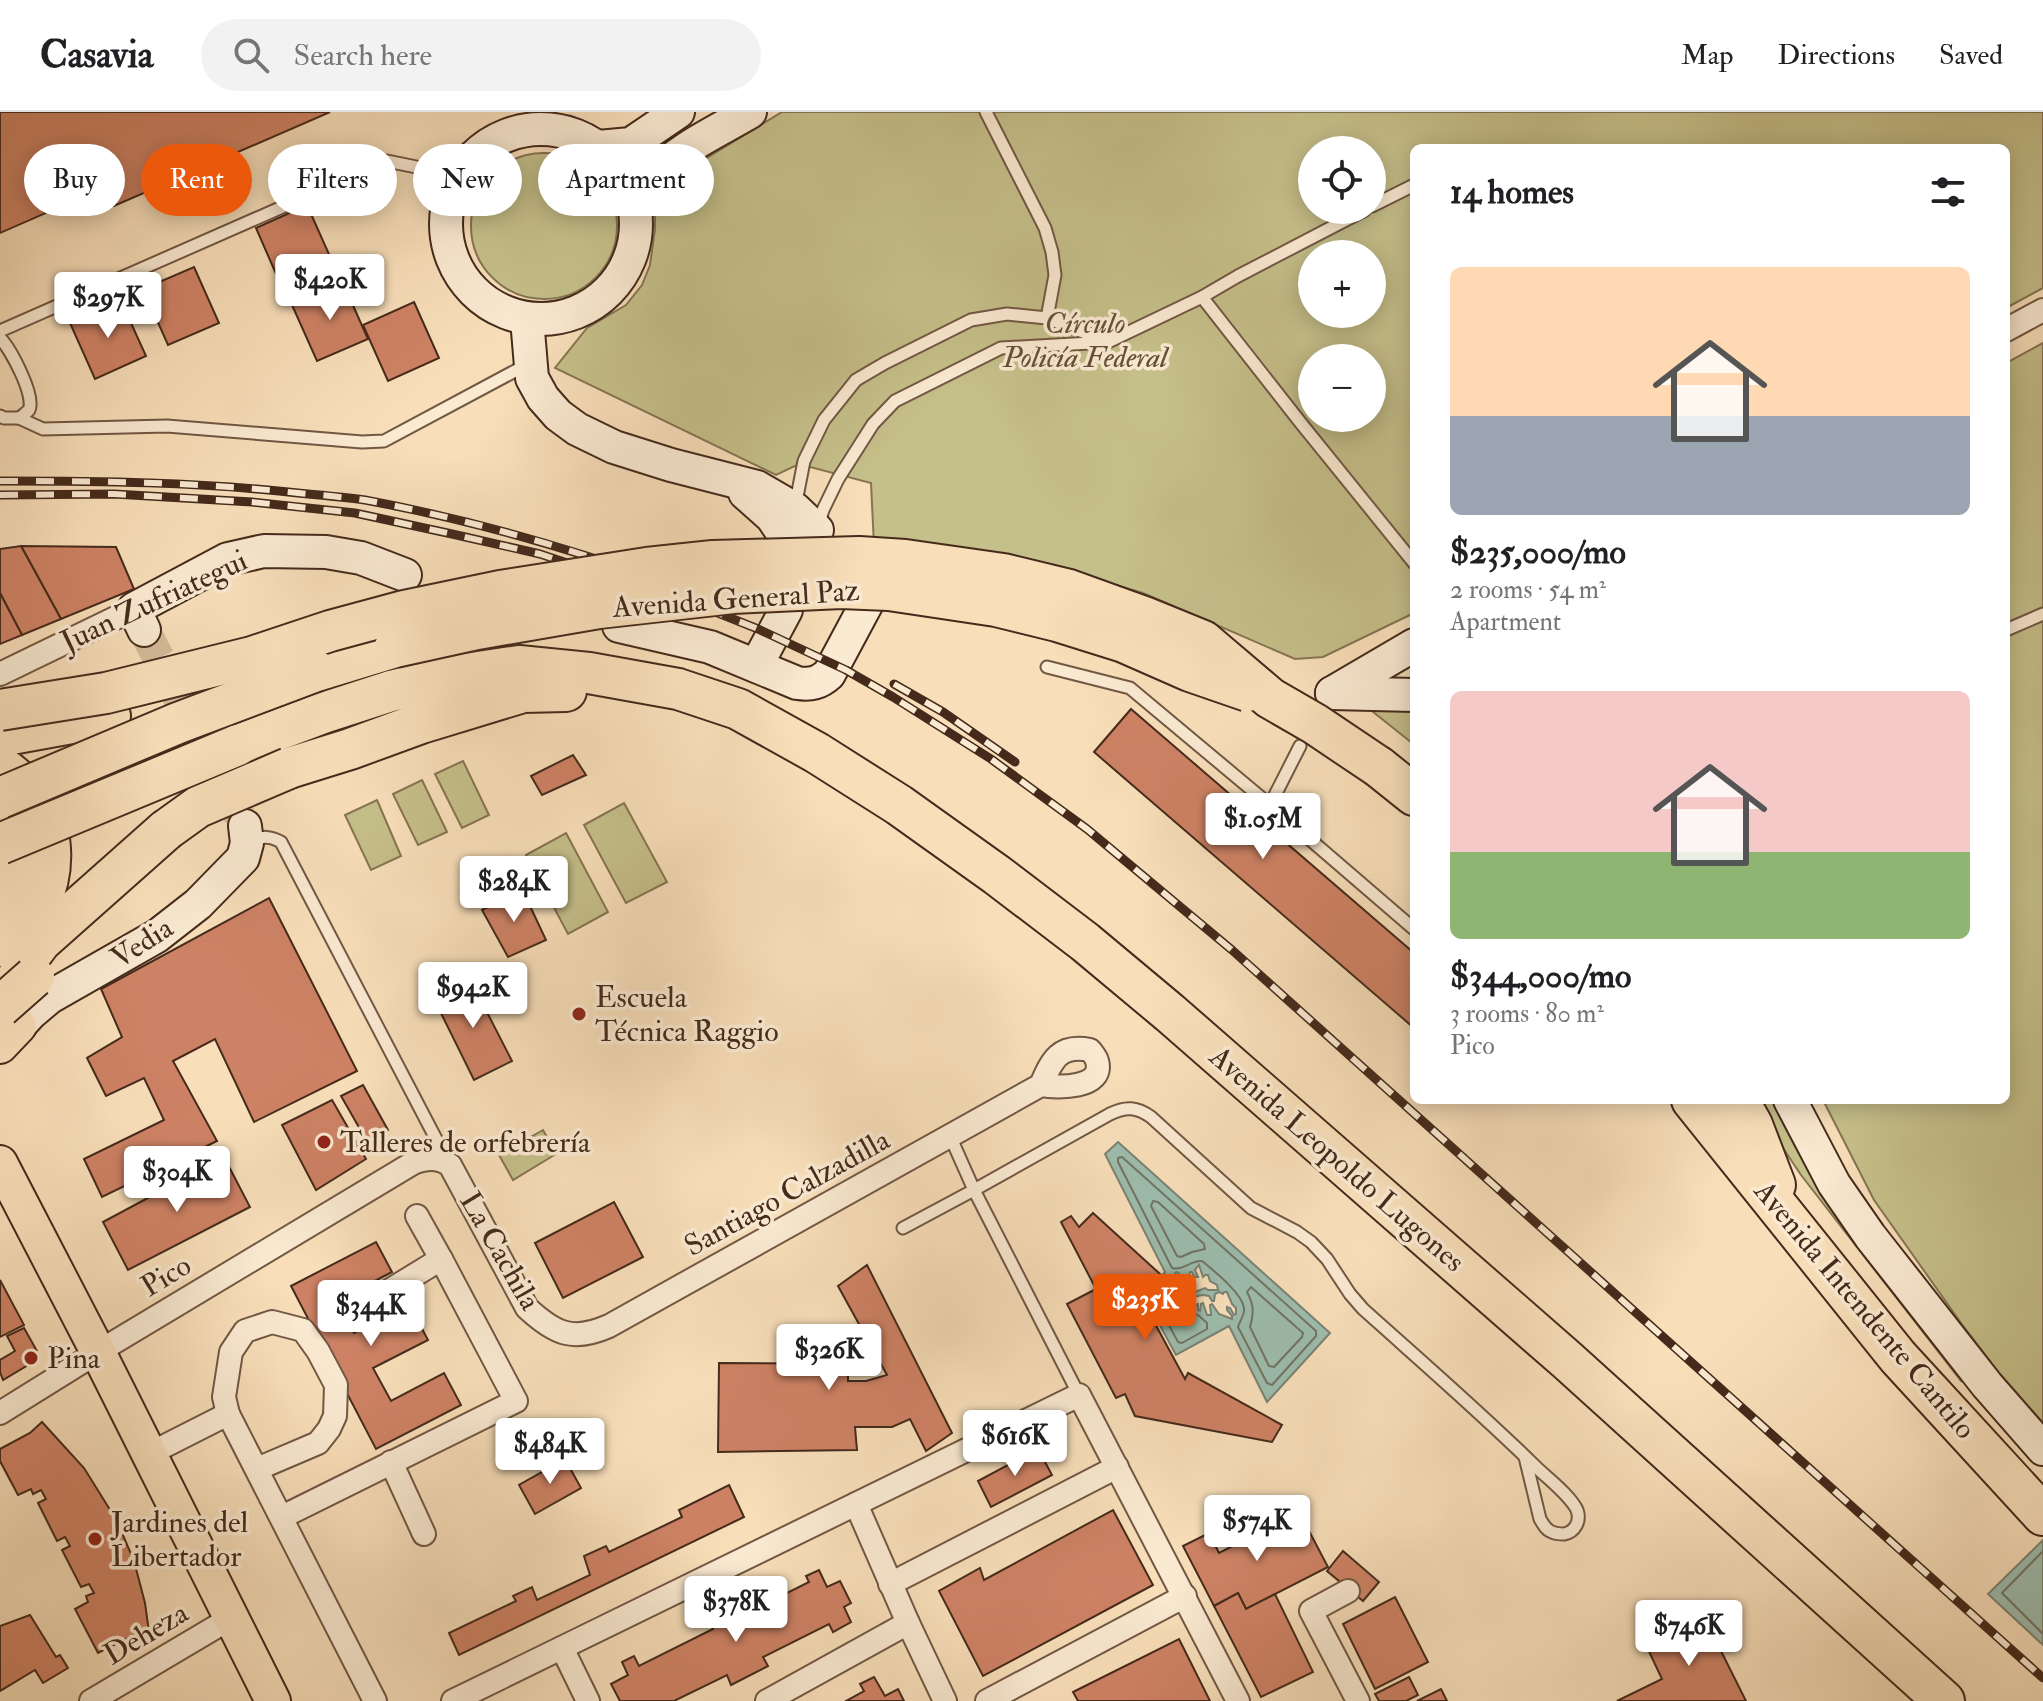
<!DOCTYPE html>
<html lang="en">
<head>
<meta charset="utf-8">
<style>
  :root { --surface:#fff; --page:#f2f2f2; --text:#202124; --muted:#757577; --line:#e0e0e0; --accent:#ea580c }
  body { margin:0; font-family:"IM FELL Double Pica",serif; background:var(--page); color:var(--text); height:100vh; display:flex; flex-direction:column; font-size:30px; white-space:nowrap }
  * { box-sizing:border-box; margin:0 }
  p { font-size:26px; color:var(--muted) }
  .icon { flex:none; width:44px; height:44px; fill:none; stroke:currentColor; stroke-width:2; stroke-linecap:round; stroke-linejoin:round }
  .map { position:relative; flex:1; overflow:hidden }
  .drawer { position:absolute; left:1410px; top:32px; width:600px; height:960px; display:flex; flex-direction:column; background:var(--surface); border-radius:12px; box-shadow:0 4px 20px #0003 }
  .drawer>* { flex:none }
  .top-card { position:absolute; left:24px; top:32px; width:760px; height:72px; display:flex; gap:16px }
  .buttons { position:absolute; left:1298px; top:24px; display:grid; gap:16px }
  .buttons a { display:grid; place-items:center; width:88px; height:88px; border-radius:50%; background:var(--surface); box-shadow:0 4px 20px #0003; font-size:40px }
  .price { position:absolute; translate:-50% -68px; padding:0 18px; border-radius:8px; background:#fff; color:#222; font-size:26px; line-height:52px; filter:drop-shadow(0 2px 4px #0008) }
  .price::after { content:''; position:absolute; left:50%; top:48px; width:24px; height:18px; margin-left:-12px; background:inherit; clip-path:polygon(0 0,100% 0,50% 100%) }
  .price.selected { background:var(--accent); color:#fff }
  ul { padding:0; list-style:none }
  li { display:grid; align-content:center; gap:16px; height:424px; padding:0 40px }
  li span { display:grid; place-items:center; height:248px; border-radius:12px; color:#555 }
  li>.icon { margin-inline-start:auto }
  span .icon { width:144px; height:144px; fill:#fffc; stroke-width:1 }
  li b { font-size:34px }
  h2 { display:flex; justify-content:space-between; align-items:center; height:96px; padding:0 40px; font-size:34px }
  .pill { padding:0 28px; border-radius:36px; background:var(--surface); box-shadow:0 4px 20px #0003; font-size:28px; line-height:72px }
  .pill.selected { background:var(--accent); color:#fff }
  header { display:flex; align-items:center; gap:48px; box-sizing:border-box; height:112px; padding:0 40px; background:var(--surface); border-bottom:2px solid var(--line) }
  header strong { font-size:38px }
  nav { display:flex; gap:44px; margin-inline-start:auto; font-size:28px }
  .search { width:560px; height:72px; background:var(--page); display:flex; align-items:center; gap:20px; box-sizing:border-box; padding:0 28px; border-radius:44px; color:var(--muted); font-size:30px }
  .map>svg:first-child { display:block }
  .green { fill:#c5bf8a; stroke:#857452; stroke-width:2; fill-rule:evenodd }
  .water { fill:#9dbdae; stroke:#7a8273; stroke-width:2; fill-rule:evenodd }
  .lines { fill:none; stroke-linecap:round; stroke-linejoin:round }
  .shore { stroke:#717464; stroke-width:2 }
  .building { fill:#ce8265; stroke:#452a1b; stroke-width:2 }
  .secondary-tunnel { stroke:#d4bb9a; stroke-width:32; stroke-dasharray:32 16; stroke-linecap:butt }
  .lane-casing { stroke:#725743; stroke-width:15 }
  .street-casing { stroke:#725743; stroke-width:26 }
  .secondary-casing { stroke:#452a1b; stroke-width:36 }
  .primary-casing { stroke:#452a1b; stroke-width:38 }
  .highway-casing { stroke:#452a1b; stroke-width:44 }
  .lane { stroke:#faead2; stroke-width:11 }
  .street { stroke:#faead2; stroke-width:22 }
  .secondary { stroke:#faead2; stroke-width:32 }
  .primary { stroke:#f8dfba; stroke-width:34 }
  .highway { stroke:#f8dfba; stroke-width:40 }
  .rail-casing { stroke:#452a1b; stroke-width:9 }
  .rail { stroke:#faead2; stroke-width:6; stroke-dasharray:18; stroke-linecap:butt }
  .highway-bridge-casing { stroke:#452a1b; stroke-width:44; stroke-linecap:butt }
  .highway-bridge { stroke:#f8dfba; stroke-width:40 }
  .poi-dot { fill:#8f2418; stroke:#faead2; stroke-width:3 }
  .labels { text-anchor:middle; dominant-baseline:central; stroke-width:7; stroke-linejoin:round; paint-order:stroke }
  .park-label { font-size:30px; font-style:italic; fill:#654f37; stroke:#faead2 }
  .street-label { font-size:30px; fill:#452a1b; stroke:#faead2 }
  .poi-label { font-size:30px; fill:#452a1b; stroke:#faead2; text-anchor:start }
</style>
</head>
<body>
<header>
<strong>Casavia</strong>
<div class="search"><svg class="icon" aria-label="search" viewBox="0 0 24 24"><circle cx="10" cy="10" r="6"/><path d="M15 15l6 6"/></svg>Search here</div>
<nav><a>Map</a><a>Directions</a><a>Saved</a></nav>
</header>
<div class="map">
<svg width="2043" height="1589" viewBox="0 0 2043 1589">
  <rect width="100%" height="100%" fill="#f8dfba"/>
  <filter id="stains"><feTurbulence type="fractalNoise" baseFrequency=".0025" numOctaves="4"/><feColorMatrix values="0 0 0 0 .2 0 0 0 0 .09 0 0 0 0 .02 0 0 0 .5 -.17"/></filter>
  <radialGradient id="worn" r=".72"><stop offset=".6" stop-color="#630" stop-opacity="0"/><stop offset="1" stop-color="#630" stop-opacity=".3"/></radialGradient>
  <g class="green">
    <path d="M782,0H2043V176L2006,196V36H1414V501L1323,545L1295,547L1143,481L1031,449L874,434L871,371L799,352L776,363L555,256L587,216L626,193L642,173L650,153L655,117V95L666,75L682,61ZM1312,38H1372V98H1312ZM1312,142H1372V202H1312ZM1312,246H1372V306H1312Z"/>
    <circle cx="544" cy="114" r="73"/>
    <polygon points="2043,231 2043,1311 2000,1262 1961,1211 1874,1088 1823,988 2006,988 2006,251"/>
    <polygon points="1362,591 1414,593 1414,632 1412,631"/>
    <polygon points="463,649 489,703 462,716 435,662"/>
    <polygon points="422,668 447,720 418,733 393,682"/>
    <polygon points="377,688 401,744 371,758 345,703"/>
    <polygon points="624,691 667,770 626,791 584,713"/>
    <polygon points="566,721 608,800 568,822 526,743"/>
    <polygon points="1751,988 1776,988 1963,1265 1961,1269 1801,1063"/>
    <polygon points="543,1018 556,1042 513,1068 499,1043"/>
  </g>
  <g class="water">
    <path d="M1118,1030L1330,1221L1267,1290L1229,1214L1176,1243L1144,1184L1165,1160L1105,1042ZM1199,1153L1203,1165L1205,1163H1208L1210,1169L1217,1173L1218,1178H1208L1205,1176L1195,1180L1188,1172L1185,1179L1182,1174L1178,1175V1166L1175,1161L1177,1160L1187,1169L1190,1160H1192L1194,1165H1198L1195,1158ZM1219,1180L1223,1182L1224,1180H1227L1232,1192L1236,1196V1202L1234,1203L1230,1196L1227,1195V1198L1232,1204V1207L1219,1202L1212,1192L1210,1193L1211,1203H1207L1203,1191L1201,1192L1200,1199L1198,1198V1192L1195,1193L1194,1197H1191L1192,1185L1203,1183L1209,1184L1212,1189H1214L1215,1182Z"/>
    <polygon points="2043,1428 2043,1533 1988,1482"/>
  </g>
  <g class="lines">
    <g class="shore">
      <path d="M1122,1045L1316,1219V1224L1272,1273L1267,1271L1238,1215C1240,1208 1245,1203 1244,1196C1242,1181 1214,1159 1202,1149C1191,1148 1183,1159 1172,1156L1118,1050V1046Z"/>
      <polygon points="1153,1089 1158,1090 1204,1132 1205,1137 1192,1140 1181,1145 1177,1144 1151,1094"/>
      <polygon points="1165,1174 1182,1186 1183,1195 1186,1200 1198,1203 1207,1211 1207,1217 1182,1231 1178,1230 1155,1187"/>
      <path d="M1251,1175L1303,1221L1302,1225L1274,1255L1269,1254L1250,1215C1254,1200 1254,1193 1247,1180Z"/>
      <polyline points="2043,1439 2002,1481 2043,1522"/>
    </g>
  </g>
  <g class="building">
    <polygon points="0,0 330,0 114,94 105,75 0,121"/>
    <polygon points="307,93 332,149 280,171 256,116"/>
    <polygon points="194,155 219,211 168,233 143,177"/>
    <polygon points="343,171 368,227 317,249 292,193"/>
    <polygon points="121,189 146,244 95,267 70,211"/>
    <polygon points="414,190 439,246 388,269 363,213"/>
    <polygon points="21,434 116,435 134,477 61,507"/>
    <polygon points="21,434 61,507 22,523 0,481 0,437"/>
    <polygon points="0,481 22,523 0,532"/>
    <polygon points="1131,597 1414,841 1414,916 1094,640"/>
    <polygon points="573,643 586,663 542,683 531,664"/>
    <polygon points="522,777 546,828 508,845 482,798"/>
    <polygon points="269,786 357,959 254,1010 215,927 173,949 217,1029 102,1085 84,1047 164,1008 144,966 106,984 87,946 122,925 101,877"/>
    <polygon points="471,869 512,949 474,968 434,887"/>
    <polygon points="363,973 388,1018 368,1031 341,984"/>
    <polygon points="332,988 366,1047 316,1078 282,1013"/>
    <polygon points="224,1045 250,1095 128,1158 103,1110"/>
    <polygon points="614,1090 643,1145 563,1186 535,1131"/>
    <polygon points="1093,1101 1160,1162 1140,1184 1185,1267 1188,1261 1282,1313 1272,1330 1135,1304 1125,1282 1116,1286 1067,1192 1096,1177 1061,1110 1071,1104 1079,1115"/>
    <polygon points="376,1130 392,1160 337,1189 354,1221 409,1192 428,1228 373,1256 391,1289 444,1261 461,1293 376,1337 291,1174"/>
    <polygon points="867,1153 952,1321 926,1339 910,1307 892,1315 855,1315 857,1338 718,1340 719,1251 848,1252 848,1269 866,1269 887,1263 838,1174"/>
    <polygon points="0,1168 24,1213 0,1225"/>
    <polygon points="24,1216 37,1239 33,1250 3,1268 0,1260 0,1248 15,1239 7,1224"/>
    <polygon points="42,1310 84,1356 117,1409 134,1449 145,1491 149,1520 136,1522 98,1541 75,1497 88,1490 86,1484 94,1481 89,1472 81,1475 62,1438 70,1434 65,1425 57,1429 38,1391 46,1387 41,1378 33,1382 31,1377 18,1383 0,1349 0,1337 30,1321"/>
    <polygon points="1038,1337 1052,1363 991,1395 978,1369"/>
    <polygon points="565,1347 581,1376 535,1402 519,1373"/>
    <polygon points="729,1373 744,1405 459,1543 449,1521 516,1489 513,1484 532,1475 537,1488 590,1463 584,1444 606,1434 609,1440 682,1405 679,1398"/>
    <polygon points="1113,1398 1153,1473 983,1564 939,1479 980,1456 984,1468"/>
    <polygon points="1299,1400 1328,1455 1246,1497 1238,1481 1214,1494 1183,1434 1209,1421 1219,1441"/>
    <polygon points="1343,1439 1379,1470 1363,1489 1327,1459"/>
    <polygon points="819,1458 827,1475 840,1469 851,1491 844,1495 851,1510 833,1520 829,1512 763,1545 768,1554 731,1573 727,1563 674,1589 620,1589 611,1572 628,1563 622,1550 634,1544 639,1554 713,1517 709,1508 739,1493 743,1503 809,1470 806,1464"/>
    <polygon points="1238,1481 1246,1497 1275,1482 1313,1560 1261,1585 1214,1494"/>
    <polygon points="1395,1485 1428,1550 1375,1577 1343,1512"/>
    <polygon points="30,1503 56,1545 60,1543 68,1556 43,1571 35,1558 0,1579 0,1514"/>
    <polygon points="1704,1505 1746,1589 1617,1589 1662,1567 1644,1529 1671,1515 1674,1520"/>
    <polygon points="1179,1527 1210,1589 1078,1589 1073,1580"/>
    <polygon points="874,1565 885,1584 898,1577 904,1589 846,1589 864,1579 860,1572"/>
    <polygon points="1409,1565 1418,1583 1406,1589 1379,1589 1375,1582"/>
    <polygon points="1441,1577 1447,1589 1417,1589"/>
  </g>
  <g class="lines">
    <polyline class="secondary-tunnel" points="144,518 240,704"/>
    <g class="lane-casing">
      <g id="lane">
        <polyline points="986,0 1045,116 1052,140 1055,163 1047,206"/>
        <polyline points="1372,94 1414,73"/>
        <polyline points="1202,185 1300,310 1414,451"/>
        <polyline points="0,219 387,49 431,58 462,58"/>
        <path d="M0,226C10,236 36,284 29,298C28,299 20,306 19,306H4L0,304"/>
        <polyline points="19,306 43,317 167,314 362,330 384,329 528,252"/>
        <polyline points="795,395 804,349 824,308 856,268 885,251 971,208 1007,202 1047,206 1104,228"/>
        <polyline points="818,414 823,398 838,367 873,312 895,289 1001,236 1108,230 1202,185 1238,164 1365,98"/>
        <polyline points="2006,518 2043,502"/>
        <polyline points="1047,555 1130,576 1270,693"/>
        <polyline points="1300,634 1270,693 1414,817"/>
        <path d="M251,729C263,724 270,724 281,730L447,1048"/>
        <polyline points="903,1116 974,1078 950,1024"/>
        <path d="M1079,1283L974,1078L1110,1002C1126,994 1137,995 1151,1005L1251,1096L1297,1120L1311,1130L1327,1147L1350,1182L1363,1197C1421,1249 1480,1300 1535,1354C1547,1366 1570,1383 1577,1398C1581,1409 1575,1420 1564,1422C1560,1422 1556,1422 1552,1420C1546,1418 1543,1412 1540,1407L1525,1345"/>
      </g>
    </g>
    <g class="street-casing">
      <g id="street">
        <polyline points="2006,218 2043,198"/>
        <polyline points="0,562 134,497"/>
        <polyline points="417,1104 441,1147"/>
        <path d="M0,1301L98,1240L413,1051C427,1046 437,1045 450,1053L527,1196C555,1222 573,1230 609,1214L1041,973C1052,948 1059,932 1090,938C1093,942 1096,945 1097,949C1105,977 1057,976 1041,973"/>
        <polyline points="228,1302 224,1285 231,1240 245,1219 272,1210 303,1218 318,1239 336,1273 335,1304 329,1317 318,1331 257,1357"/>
        <polyline points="149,1342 228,1302 375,1589"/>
        <polyline points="391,1350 424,1422"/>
        <polyline points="856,1392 908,1511 945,1589"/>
        <polyline points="282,1405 516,1289 441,1147 387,1180"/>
        <polyline points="890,1472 1117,1355"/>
        <polyline points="1348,1479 1311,1499 1358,1589"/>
        <polyline points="562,1536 588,1589"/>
        <polyline points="91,1589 231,1506"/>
        <polyline points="453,1589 1079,1283 1238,1589"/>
        <polyline points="767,1589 908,1511"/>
        <polyline points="987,1589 1185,1484"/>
      </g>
    </g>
    <g class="secondary-casing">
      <g id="secondary">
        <circle cx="541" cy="112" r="95"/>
        <polyline points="598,35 631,32 678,0"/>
        <path d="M637,98C641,86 646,74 654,64C679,36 718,19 750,0"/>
        <polyline points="527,207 532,266 543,286 558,303 577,317 614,335 671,353 757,375 795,397 817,418"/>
        <polyline points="745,381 772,405 788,429"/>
        <path d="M619,514L710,535L797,571C811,573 819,571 829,562L867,491"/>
        <polyline points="144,518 134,497 228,447 264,439 326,440 361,446 405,463"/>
        <polyline points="756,554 786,498"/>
        <polyline points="1332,581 1414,533"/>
        <polyline points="1332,581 1414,583"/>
        <polyline points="19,914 31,901 50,885 157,824 198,792 243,746 247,731 245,714"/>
        <polyline points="1790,988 1834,1072 1870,1124 1987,1273 2043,1337"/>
      </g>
    </g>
    <g class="primary-casing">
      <g id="primary">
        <polyline points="0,934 19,914"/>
        <polyline points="0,1051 98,1240 273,1589"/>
      </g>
    </g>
    <g class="highway-casing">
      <g id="highway">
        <polyline points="316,559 395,535"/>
        <polyline points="0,624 110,604"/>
        <polyline points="238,633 323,601 391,579 458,563 519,554 589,561 678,577 738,597 817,641 899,693 997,763 1085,830 1170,901 1567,1248 1944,1589"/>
        <path d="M0,654C67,697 65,786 6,835"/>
        <polyline points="1379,655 1414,683"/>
        <polyline points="289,656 350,637 421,611 523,580 566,579"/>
        <path d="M0,700C25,736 14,776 0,814"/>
        <polyline points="3,893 28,846 41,829 166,718"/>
        <polyline points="1692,988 1898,1245 2043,1403"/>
        <polyline points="1738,988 1752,1013 1775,1073"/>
      </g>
    </g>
    <use href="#lane" class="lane"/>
    <use href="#street" class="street"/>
    <use href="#secondary" class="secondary"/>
    <use href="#primary" class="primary"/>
    <use href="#highway" class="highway"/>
    <g class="rail-casing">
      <g id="rail">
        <path d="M0,369C99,369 199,370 298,381C320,383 343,385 365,388C467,407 566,435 664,470"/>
        <polyline points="0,383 114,382 252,390 355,401 452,422 540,442 718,501 758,517 846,558 893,585 991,647 1087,717 1232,838 2043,1566"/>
        <polyline points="894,572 943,600 1015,650"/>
      </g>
    </g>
    <use href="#rail" class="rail"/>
    <g class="highway-bridge-casing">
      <g id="highway-bridge">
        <polyline points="395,535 477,517 599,496 733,481 841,476 889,478 996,494 1057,509 1124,530 1190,559 1248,579"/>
        <polyline points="0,598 106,581 252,545 330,519 404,499 500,479 647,456 713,449 859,445 905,448 1003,462 1069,478 1144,505 1203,529 1270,586 1315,612 1379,655"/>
        <polyline points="0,686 178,611 316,559"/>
        <polyline points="166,718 198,695 289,656"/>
        <polyline points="0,732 238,633"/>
        <polyline points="0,895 34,865"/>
      </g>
    </g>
    <use href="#highway-bridge" class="highway-bridge"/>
  </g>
  <g class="poi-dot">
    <circle cx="579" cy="902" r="8"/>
    <circle cx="324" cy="1030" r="8"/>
    <circle cx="31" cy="1246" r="8"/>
    <circle cx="95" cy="1427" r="8"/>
  </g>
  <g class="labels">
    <g class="park-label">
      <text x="1085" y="211">Círculo<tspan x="1085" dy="34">Policía Federal</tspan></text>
    </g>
    <g class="street-label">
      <text transform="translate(736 487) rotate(-4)">Avenida General Paz</text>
      <text transform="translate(154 489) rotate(-25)">Juan Zufriategui</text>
      <text transform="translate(142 831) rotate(-33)">Vedia</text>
      <text transform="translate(1337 1047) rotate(41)">Avenida Leopoldo Lugones</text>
      <text transform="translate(787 1081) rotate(-29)">Santiago Calzadilla</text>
      <text transform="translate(500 1139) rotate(60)">La Cachila</text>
      <text transform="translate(166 1164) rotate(-31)">Pico</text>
      <text transform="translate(1865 1198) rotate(50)">Avenida Intendente Cantilo</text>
      <text transform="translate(146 1522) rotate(-31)">Deheza</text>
    </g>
    <g class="poi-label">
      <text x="595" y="885">Escuela<tspan x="595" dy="34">Técnica Raggio</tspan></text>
      <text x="340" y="1030">Talleres de orfebrería</text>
      <text x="47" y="1246">Pina</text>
      <text x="111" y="1410">Jardines del<tspan x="111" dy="34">Libertador</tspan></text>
    </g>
  </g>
  <rect width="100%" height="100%" filter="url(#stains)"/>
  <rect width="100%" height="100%" fill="url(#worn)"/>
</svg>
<div class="buttons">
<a><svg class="icon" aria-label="locate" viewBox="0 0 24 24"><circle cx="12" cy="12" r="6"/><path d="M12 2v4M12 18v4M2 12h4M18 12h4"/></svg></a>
<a>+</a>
<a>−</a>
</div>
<b class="price" style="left:330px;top:210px">$420K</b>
<b class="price" style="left:108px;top:228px">$297K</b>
<b class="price" style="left:1263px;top:749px">$1.05M</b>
<b class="price" style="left:514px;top:812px">$284K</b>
<b class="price" style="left:473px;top:918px">$942K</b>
<b class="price" style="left:177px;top:1102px">$304K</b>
<b class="price selected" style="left:1145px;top:1230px">$235K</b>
<b class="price" style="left:371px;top:1236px">$344K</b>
<b class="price" style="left:829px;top:1280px">$326K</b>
<b class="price" style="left:1015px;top:1366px">$616K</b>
<b class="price" style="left:550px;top:1374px">$484K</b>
<b class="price" style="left:1257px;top:1451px">$574K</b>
<b class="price" style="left:736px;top:1532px">$378K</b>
<b class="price" style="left:1689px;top:1556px">$746K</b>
<div class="top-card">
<a class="pill">Buy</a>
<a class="pill selected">Rent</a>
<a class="pill">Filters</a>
<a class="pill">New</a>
<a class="pill">Apartment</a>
</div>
<section class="drawer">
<h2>14 homes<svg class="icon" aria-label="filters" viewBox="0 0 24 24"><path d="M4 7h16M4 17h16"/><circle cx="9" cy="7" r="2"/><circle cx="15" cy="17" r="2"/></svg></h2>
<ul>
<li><span style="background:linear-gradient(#ffd9b3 60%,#9aa5b1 0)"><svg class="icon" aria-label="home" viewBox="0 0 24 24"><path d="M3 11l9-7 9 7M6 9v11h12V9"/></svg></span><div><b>$235,000/mo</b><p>2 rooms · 54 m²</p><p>Apartment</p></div></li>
<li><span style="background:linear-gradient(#f6c9c9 65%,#8fb573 0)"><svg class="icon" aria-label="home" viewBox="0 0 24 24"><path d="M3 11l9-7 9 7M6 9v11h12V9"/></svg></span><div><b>$344,000/mo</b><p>3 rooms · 80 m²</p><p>Pico</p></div></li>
</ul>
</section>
</div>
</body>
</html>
